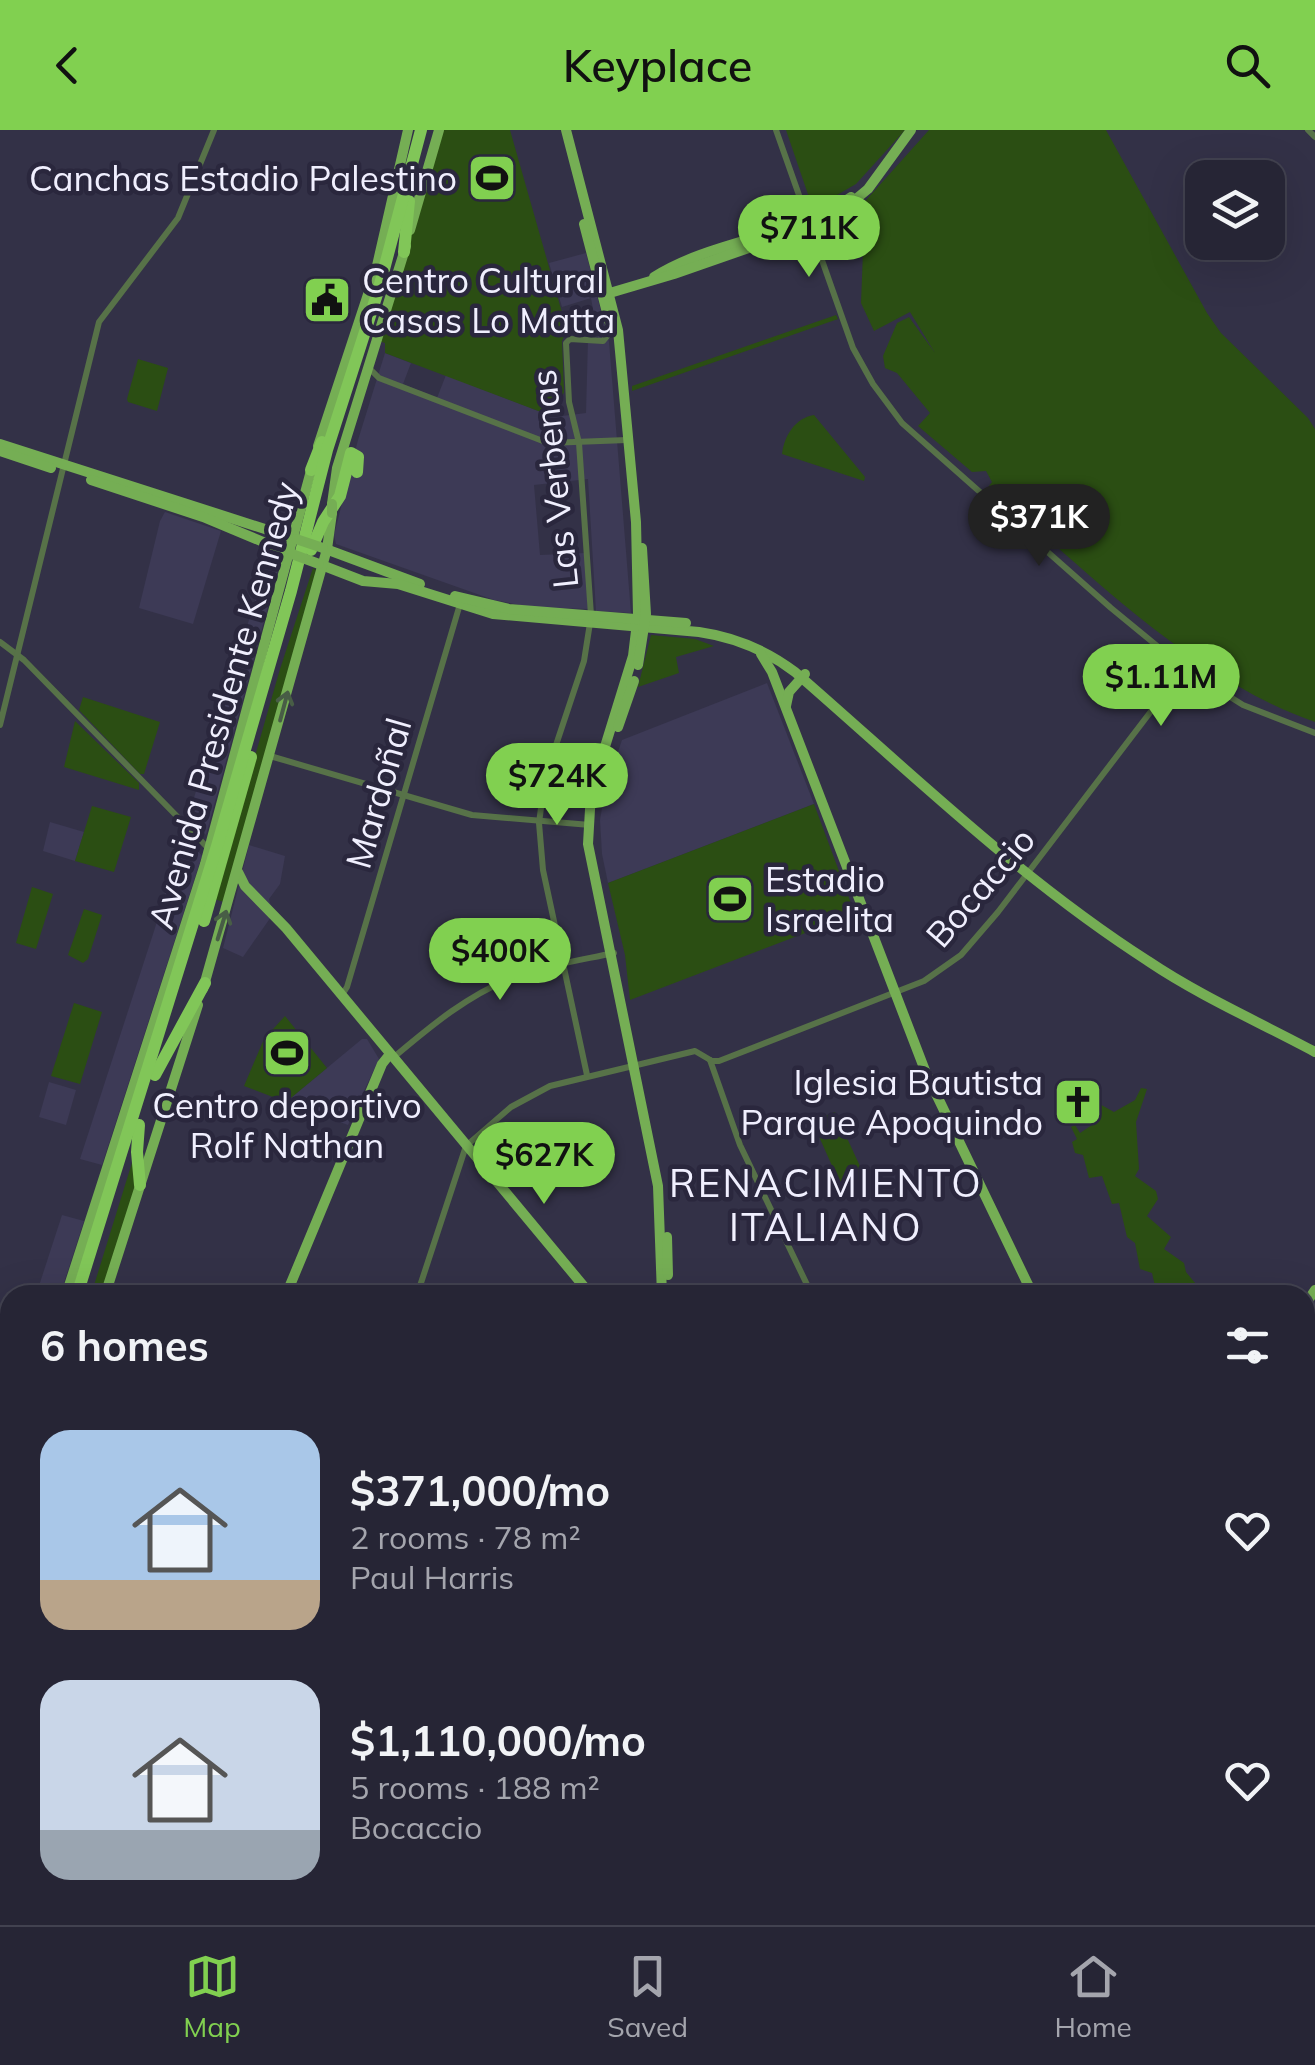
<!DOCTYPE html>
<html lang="en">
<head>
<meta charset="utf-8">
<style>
  :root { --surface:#262535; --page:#323141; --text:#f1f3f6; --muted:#a4a5ad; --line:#424250; --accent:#81d050 }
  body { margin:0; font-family:Mulish,sans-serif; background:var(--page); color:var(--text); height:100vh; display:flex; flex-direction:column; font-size:38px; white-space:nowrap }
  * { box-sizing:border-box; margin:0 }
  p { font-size:32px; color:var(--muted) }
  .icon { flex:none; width:55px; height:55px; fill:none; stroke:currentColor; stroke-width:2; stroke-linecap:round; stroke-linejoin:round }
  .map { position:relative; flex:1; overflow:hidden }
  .drawer { position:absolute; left:0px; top:1155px; width:1315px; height:640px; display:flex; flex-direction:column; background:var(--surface); border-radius:30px 30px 0 0; box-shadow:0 10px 40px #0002,0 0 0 2px var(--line) }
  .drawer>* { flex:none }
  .controls { position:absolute; left:1185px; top:30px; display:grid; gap:20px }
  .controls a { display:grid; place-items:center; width:100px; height:100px; border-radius:20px; background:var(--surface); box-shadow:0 10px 40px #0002,0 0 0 2px var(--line); font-size:50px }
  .price { position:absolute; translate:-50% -85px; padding:0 22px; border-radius:35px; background:var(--accent); color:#111; font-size:32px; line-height:65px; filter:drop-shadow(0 2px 5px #0008) }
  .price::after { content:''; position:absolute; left:50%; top:60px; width:30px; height:22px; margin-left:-15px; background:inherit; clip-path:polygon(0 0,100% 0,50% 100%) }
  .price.active { background:#222; color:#fff }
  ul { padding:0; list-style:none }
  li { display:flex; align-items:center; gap:30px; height:250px; padding:0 40px }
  li span { display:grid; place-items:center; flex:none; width:280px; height:200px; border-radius:30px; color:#555 }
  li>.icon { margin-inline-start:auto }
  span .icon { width:120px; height:120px; fill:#fffc; stroke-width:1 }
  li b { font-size:42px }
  h2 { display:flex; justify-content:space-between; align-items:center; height:120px; padding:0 40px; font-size:42px }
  header { display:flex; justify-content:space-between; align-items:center; height:130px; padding:0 40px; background:var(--accent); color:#111; font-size:45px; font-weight:600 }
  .dock { display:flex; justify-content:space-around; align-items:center; height:140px; border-top:2px solid var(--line); background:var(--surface); font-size:28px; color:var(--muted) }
  .dock a { display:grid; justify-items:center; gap:5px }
  .dock .active { color:var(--accent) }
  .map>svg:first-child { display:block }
  .built { fill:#3d3a56 }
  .green { fill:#2b4e13 }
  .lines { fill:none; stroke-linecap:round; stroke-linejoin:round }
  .minor { stroke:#577248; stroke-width:6 }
  .major { stroke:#75ae54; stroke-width:10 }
  .highway { stroke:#81c658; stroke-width:12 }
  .major-bridge { stroke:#75ae54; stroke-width:10 }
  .oneway { stroke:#485d46 }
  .labels { text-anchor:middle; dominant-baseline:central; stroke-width:9; stroke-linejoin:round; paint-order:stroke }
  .poi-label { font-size:35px; fill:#f0effe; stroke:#2a273d; text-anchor:end }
  .street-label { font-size:35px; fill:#f0effe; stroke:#2a273d }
  .neighbourhood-label { font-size:38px; letter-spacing:2.5px; fill:#f0effe; stroke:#2a273d }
</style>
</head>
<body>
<header><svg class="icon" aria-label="back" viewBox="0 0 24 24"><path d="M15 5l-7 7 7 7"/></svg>Keyplace<svg class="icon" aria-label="search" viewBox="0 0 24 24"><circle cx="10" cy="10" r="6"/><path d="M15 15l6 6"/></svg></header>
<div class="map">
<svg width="1315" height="1795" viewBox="0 0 1315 1795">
  <rect width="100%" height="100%" fill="#333147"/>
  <g class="built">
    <polygon points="586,123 609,212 631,483 596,481 588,349 534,355 540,425 585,423 588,479 530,477 494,470 336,414 334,405 358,310 385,223 411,233 403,254 437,268 446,245 554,287 586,283 588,209 598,208 591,168 562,177 549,133"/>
    <polygon points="165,382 221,401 193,494 139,478 160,391"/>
    <polygon points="267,420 276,424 279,436 206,705 188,687 266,435"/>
    <polygon points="767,553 814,674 608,753 602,724 600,690 605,660 622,610"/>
    <polygon points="50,692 84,702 75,731 43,721"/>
    <polygon points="183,702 202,726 102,1035 80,1029 155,798"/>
    <polygon points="249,715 285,726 280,754 269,769 273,784 243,827 223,818"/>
    <polygon points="362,909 367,909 379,929 348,995 286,972"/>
    <polygon points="49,952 76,960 66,995 39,987"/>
    <polygon points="62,1085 84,1091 60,1165 36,1165"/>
    <polygon points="1305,1371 1315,1378 1314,1501 1305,1491"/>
    <polygon points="10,1652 10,1784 7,1795 0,1795 0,1656"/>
  </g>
  <g class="green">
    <polygon points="441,0 510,0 567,200 562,211 564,262 554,287 385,223 385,213 379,211"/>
    <polygon points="786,0 905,0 856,54 813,79"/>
    <path d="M929,0H1106L1207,183L1221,203L1308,288L1315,299V592C1195,551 1083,439 989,356L992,352L986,341L972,342L918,296L930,283L897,243L885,238L883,226L897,193L909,187L935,223L910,182L874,201L861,173L864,96L854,97L852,92L859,78Z"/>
    <polygon points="836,185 838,189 632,261 632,256"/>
    <polygon points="138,229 168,238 157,281 128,272 127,269"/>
    <path d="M814,285L865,347L864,351L782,324C784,306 795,288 814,285Z"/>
    <polygon points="313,438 316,440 224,772 214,769 280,539"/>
    <polygon points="651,505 695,509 714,516 676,527 679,543 638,557"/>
    <polygon points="83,567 160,592 144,644 140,644 79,580"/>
    <polygon points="75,591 139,653 139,660 64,637"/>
    <polygon points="814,674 855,784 630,870 625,825 608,753"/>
    <polygon points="92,676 131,687 114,742 75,731"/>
    <polygon points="32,757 53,764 36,819 16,813"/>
    <polygon points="84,779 102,785 88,829 83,833 68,825"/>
    <polygon points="74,873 102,882 80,954 51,946"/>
    <polygon points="285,886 327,938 286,972 244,956 264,909"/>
    <polygon points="1141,958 1147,959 1136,992 1139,1039 1135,1046 1156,1061 1158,1069 1147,1086 1171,1107 1164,1119 1184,1133 1186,1142 1205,1165 1157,1165 1152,1143 1140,1139 1135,1113 1127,1107 1119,1073 1112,1074 1102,1046 1089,1048 1083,1025 1075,1023 1072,1012 1077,1009 1071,997 1075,995 1080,1003 1101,989 1087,979 1087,967 1114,982 1135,970"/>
    <polygon points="835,982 865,1047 842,1058 812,991"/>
    <polygon points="135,1023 138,1046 103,1165 91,1165"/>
    <polygon points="80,1785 186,1785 185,1795 79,1795"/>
    <polygon points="758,1785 881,1785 889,1795 751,1795"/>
  </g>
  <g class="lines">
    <g class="minor">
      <polyline points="776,0 853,218 873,254 902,293 1111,478 1184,538 1243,575 1315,603"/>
      <polyline points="1308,0 1315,7"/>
      <polyline points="370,239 379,248 548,313 627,310"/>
      <polyline points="591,485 579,313 569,272 566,213 570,209 603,211 612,200"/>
      <polyline points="0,512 24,530 208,718"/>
      <polyline points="0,595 99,192 178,88 214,0"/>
      <polyline points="270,626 472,685 590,695"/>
      <polyline points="342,865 347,857 460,474"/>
      <path d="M394,927C432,895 469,864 516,846C548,835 581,830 614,823"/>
      <polyline points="710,930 740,1015 812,1165"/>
      <polyline points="587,945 543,740 539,693 545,648 584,531 590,493"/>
      <polyline points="417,1165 466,1016 511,977 550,956 695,921 712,931 719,931 924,851 961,825 998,782 1184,538"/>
      <polyline points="1305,1219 1315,1226"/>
      <polyline points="0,1652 10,1648"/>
      <polyline points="556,1785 561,1795"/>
    </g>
    <g class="major">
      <polyline points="566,0 618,200 636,392 638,484 633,526 591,662 588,714 658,1056 662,1165"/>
      <polyline points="584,94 610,194"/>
      <polyline points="410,100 439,0"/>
      <path d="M654,147C714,109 793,108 851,67"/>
      <polyline points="603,165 674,144 806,98 839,83 868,59 911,0"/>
      <polyline points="0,314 296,409"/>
      <polyline points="318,316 376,140 408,0"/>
      <polyline points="0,321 51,338"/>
      <polyline points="91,350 203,387 292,424"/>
      <polyline points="332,374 337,338 406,116"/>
      <polyline points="323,418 420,454"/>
      <path d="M319,434L363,451L398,454L493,484L699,502C734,507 766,520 795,542C909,641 1020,749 1148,831C1200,866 1259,892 1315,922"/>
      <polyline points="455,466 509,479 686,493"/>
      <polyline points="761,524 772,542 926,943 1033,1165"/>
      <polyline points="638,535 646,484 642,418"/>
      <polyline points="786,576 789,562 805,544"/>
      <polyline points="618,597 634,551"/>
      <polyline points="238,742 245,756 286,798 591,1165"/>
      <polyline points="203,859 327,419 332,383"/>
      <polyline points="667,1107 668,1145"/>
      <polyline points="66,1165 205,734 312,337"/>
      <polyline points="105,1165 198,875"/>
      <polyline points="286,1165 382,934 390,924"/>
      <polyline points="1305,1175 1315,1160"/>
      <polyline points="0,1199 10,1202"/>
      <polyline points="0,1503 10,1471"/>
      <polyline points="1305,1562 1315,1571"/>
      <polyline points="1096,1785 1102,1795"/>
      <polyline points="198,1795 199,1785"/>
      <polyline points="408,1795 410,1785"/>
      <polyline points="721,1795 723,1785"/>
      <polyline points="731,1795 737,1785"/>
      <polyline points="742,1795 749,1785"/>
    </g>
    <g class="highway">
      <polyline points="404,122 409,71"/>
      <polyline points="311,340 322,312"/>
      <polyline points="311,420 323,392 340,366 351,323 358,327 357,342"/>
      <polyline points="204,791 251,627"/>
      <polyline points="155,945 205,853"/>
      <polyline points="139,995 137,1022 140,1055"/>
      <polyline points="77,1165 217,716 291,461 327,320 379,158 421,0"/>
      <polyline points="0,1393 6,1353"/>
      <polyline points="0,1435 10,1403"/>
    </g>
    <g class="major-bridge">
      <polyline points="332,374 332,383"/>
      <polyline points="296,409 323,418"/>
      <polyline points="292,424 319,434"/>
    </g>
  </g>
  <defs><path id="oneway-shaft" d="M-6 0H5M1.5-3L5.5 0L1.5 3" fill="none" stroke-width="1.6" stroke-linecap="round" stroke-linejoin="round" transform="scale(2.5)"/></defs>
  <g class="oneway">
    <use href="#oneway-shaft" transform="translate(284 576) rotate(-75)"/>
    <use href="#oneway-shaft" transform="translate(222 795) rotate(-73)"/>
  </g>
  <defs>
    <g id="stadium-square" transform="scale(2.5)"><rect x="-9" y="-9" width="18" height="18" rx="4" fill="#81d050" stroke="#2a273d"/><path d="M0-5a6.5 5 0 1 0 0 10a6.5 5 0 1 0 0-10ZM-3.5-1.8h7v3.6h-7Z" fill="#111"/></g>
    <g id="civic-square" transform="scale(2.5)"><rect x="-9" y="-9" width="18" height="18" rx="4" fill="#81d050" stroke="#2a273d"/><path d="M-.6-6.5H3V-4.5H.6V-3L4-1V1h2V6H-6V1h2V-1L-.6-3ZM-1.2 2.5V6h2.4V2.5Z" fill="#111"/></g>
    <g id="church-square" transform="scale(2.5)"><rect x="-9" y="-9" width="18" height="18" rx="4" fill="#81d050" stroke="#2a273d"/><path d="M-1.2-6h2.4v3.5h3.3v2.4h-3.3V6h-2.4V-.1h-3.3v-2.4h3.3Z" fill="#111"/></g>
  </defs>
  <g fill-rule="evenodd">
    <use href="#stadium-square" x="492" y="48"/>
    <use href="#civic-square" x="327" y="170"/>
    <use href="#stadium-square" x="730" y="769"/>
    <use href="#stadium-square" x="287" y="923"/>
    <use href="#church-square" x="1078" y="972"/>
  </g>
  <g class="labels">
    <g class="poi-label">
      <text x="457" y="48">Canchas Estadio Palestino</text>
      <text x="362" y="150" text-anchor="start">Centro Cultural<tspan x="362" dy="40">Casas Lo Matta</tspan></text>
      <text x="765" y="749" text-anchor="start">Estadio<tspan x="765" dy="40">Israelita</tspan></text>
      <text x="1043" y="952">Iglesia Bautista<tspan x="1043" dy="40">Parque Apoquindo</tspan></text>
      <text x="287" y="975" text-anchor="middle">Centro deportivo<tspan x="287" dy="40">Rolf Nathan</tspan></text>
    </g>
    <g class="street-label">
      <text transform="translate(554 349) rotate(-96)">Las Verbenas</text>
      <text transform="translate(223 575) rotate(-74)">Avenida Presidente Kennedy</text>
      <text transform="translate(378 663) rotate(-74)">Mardoñal</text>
      <text transform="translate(980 757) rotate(-49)">Bocaccio</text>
    </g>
    <g class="neighbourhood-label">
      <text x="826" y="1053">RENACIMIENTO<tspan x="826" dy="44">ITALIANO</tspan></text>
    </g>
  </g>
</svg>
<div class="controls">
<a><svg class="icon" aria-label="layers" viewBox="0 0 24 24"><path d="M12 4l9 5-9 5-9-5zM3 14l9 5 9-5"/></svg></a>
</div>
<b class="price" style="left:809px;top:150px">$711K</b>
<b class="price active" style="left:1039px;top:439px">$371K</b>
<b class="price" style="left:1161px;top:599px">$1.11M</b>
<b class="price" style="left:557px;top:698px">$724K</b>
<b class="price" style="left:500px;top:873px">$400K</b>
<b class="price" style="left:544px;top:1077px">$627K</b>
<section class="drawer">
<h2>6 homes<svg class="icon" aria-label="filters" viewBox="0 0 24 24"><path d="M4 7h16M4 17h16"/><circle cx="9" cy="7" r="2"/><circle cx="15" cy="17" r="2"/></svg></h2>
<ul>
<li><span style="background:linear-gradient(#a9c7e8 75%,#b9a48a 0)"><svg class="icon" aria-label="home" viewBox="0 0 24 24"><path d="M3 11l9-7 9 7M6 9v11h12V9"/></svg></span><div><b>$371,000/mo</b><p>2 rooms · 78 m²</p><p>Paul Harris</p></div><svg class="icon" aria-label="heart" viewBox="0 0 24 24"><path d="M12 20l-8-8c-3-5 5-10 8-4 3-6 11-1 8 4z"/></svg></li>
<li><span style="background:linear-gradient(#c9d6e8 75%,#9aa5b1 0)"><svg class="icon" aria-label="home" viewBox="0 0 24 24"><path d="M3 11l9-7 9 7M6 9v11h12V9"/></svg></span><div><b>$1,110,000/mo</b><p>5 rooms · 188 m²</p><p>Bocaccio</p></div><svg class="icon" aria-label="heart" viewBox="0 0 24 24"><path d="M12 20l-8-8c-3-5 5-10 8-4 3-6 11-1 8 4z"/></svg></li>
</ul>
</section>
</div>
<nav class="dock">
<a class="active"><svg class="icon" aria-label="map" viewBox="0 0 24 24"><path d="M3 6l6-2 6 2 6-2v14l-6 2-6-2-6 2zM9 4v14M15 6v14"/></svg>Map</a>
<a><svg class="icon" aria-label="saved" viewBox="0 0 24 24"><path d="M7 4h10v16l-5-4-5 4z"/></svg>Saved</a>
<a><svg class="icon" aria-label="home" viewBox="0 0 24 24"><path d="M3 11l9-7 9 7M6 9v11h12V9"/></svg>Home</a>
</nav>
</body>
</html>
